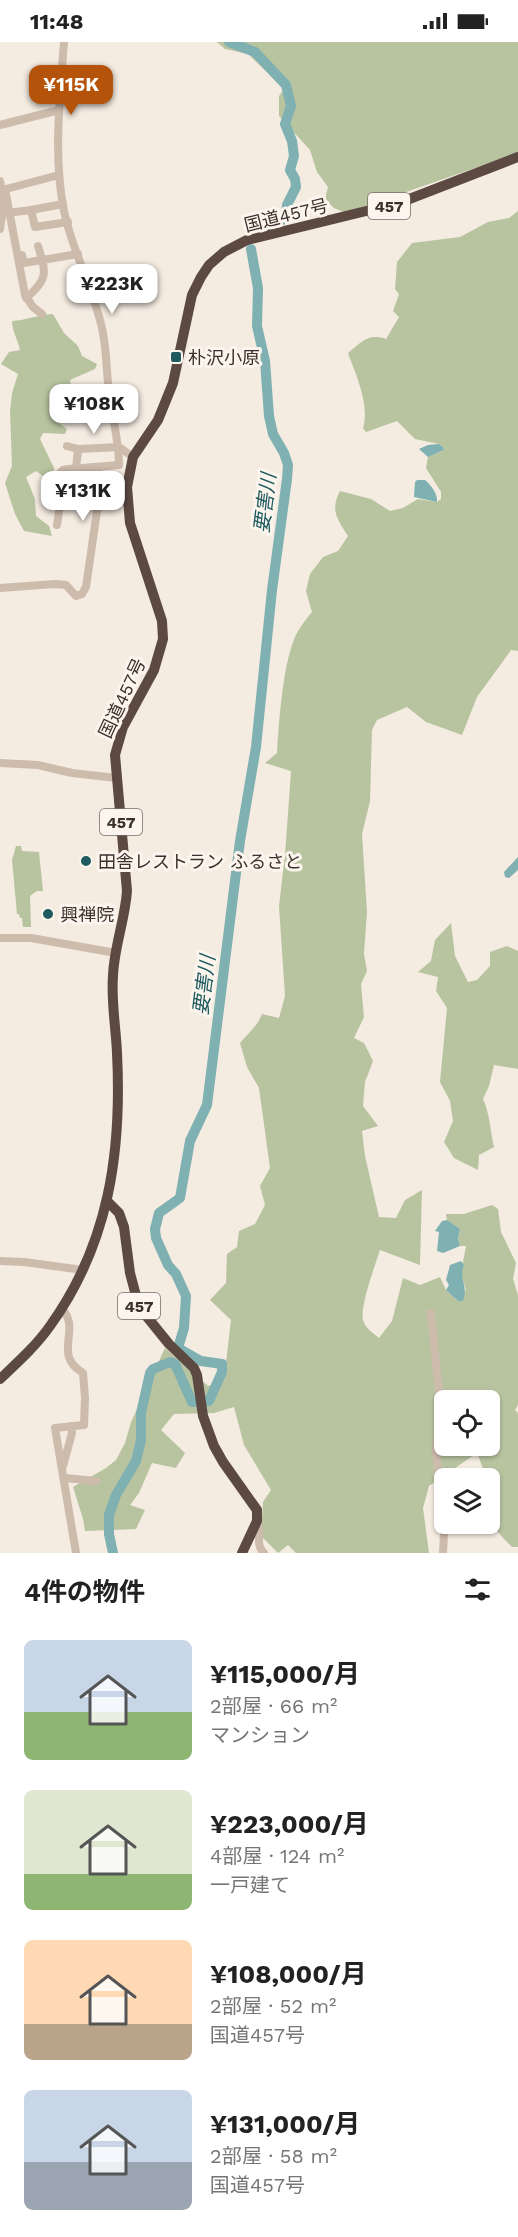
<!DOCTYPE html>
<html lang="ja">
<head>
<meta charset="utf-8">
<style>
  :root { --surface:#fff; --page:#f6f6f6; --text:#222; --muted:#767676; --accent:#b45309 }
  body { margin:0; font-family:"Work Sans","Noto Sans JP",sans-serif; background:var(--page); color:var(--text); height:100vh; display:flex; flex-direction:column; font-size:22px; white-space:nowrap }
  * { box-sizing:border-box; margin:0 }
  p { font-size:20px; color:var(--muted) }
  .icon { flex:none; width:33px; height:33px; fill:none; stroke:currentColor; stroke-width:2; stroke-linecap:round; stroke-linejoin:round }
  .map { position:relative; height:1511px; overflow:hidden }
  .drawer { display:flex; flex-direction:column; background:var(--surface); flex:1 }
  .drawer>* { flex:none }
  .controls { position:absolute; left:434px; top:1348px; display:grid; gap:12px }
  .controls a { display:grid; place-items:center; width:66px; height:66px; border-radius:9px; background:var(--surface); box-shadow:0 2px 4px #0004; font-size:30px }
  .price { position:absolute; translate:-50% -51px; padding:0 14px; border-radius:12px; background:#fff; color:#222; font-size:20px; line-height:39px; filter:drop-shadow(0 2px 3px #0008) }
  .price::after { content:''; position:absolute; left:50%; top:36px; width:18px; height:14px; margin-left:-9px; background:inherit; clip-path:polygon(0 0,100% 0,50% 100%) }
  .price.selected { background:var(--accent); color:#fff }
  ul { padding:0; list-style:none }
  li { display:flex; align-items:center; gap:18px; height:150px; padding:0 24px }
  li span { display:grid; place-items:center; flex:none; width:168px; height:120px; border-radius:9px; color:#555 }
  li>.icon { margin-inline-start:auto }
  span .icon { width:72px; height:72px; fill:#fffc; stroke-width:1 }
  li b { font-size:26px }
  h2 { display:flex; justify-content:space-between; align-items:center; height:72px; padding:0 24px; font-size:26px }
  .status { display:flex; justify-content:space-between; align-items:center; height:42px; padding:0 30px; background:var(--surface); direction:ltr }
  .status svg { height:16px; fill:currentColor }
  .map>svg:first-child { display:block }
  .green { fill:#b8c4a0; fill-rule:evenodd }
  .water { fill:#7fb0b2 }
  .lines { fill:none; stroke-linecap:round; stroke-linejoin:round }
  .river { stroke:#7fb0b2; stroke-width:10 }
  .minor { stroke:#cdbbac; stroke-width:8 }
  .highway { stroke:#5c4a42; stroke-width:10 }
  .poi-dot { fill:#1f5a5e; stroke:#fbf5ee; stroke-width:2 }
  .labels { text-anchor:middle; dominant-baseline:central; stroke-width:6; stroke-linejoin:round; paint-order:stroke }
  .shield { fill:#fbf5ee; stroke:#756b66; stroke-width:1.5 }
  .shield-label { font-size:16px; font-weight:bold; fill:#3b302b }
  .street-label { font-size:18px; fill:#3b302b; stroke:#fbf5ee }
  .poi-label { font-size:18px; fill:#3b302b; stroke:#fbf5ee; text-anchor:start }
  .water-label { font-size:20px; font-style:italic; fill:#1f5a5e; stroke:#fbf5ee }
</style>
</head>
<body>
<div class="status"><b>11:48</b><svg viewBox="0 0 49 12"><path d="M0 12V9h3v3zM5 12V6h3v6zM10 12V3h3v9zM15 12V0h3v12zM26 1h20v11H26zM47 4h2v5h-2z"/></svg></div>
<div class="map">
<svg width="518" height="1511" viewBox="0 0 518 1511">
  <rect width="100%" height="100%" fill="#f4ebe1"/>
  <g class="green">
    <polygon points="217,0 518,0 518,111 346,171 334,166 325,157 328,145 317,130 310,108 279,74 279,54 284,47 248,12 225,7"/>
    <path d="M518,169V609L511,608L477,655L462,693L426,680L407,665L377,678L372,688L370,759L362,792L367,870L364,912L367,929L361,942L364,975L354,996L364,1001L373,1019L365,1040L363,1064L378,1084L362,1089L365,1114L379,1175L396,1176L405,1158L422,1148L420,1223L380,1208C375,1224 360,1263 363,1278C365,1286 373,1291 379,1296L392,1279L403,1236L420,1243L440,1235L446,1248L458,1259L466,1248L461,1231L466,1204H460L458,1196L460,1187L447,1178L446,1172H464L492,1163L498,1167L501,1190L516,1221L513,1237L518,1253V1363L515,1368L518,1371V1505H512C502,1495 485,1479 489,1463C490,1459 494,1454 496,1450L489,1444V1437H487L477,1411L429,1444L423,1466L429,1511H296L288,1503L278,1511L261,1494L263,1460L271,1448L244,1403L234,1365L214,1371L174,1372L161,1388L185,1411L176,1426L152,1421L139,1451L130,1463L145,1468L136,1487L85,1489L83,1477L73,1445L106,1426L116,1418L125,1401L131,1380L165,1306L208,1344L224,1338L231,1278L210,1258L226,1241L227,1212L237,1205L239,1189L255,1182L265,1163L260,1144L270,1126L259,1046L247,1025L240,1001C249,990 257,985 262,972L279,976L285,954L279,864L285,813L291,729L265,721L277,711C279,680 283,615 298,589C302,582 307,576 312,570L306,549L310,532L323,515L338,509L348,494C337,477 330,468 340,449L371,457L390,469L403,466L418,457L437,460L441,457V450L426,426L428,415L444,408L443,405L439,402L415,397L397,379L366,390L363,386C370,363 356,333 348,311C362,300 368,291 386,297L399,275L393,269L399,252L395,247L397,220L412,201L460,195L488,180L509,176ZM444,1359H489V1404H444Z"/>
    <path d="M53,272L64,291L78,304L82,314L97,322L95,327L70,338L72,351L53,367L51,375L67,387L65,392L43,391L40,397L54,426L53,432L43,434L36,429L26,435L35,457L36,474L49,484L52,494L24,489L15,472L5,441L12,424L10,370L12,351L18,332L1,322L9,310L20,308C18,298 12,289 12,279C28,278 36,273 53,272Z"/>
    <polygon points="16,804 21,804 22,809 39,810 43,849 37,849 30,854 31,885 23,885 22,876 20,876 19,872 17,872 12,818"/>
    <path d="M451,881L455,914L468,940L477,938L490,924V910L507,904L518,909V1027L494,1023L489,1044L483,1057C490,1072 490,1088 494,1105L479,1113L478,1128L454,1116L444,1100L453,1079L450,1059L440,1040L447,966L436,949L438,935L418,930L431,919L435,898Z"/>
  </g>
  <g class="water">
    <polygon points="439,402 443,405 444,408 428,415 419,407 428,403"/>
    <path d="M417,438H425C431,443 438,452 437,460L414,455L415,440Z"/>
    <polygon points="518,815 518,828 509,836 505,835 504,830"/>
    <polygon points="447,1178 460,1187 458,1196 460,1204 443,1211 437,1209 439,1190 435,1189 442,1179"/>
    <path d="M461,1219L464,1223C458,1237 469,1243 463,1259H458L446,1248L449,1243L446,1238L450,1223Z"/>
  </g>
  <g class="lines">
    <g class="river">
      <polyline points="229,0 255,10 286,43 291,64 285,82 292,99 294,114 290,128 295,137 296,145 287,163 286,173 282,178 267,186 251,190"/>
      <polyline points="113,1511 109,1492 109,1473 116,1453 136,1419 141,1398 141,1371 150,1331 153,1327 170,1320 175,1322 192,1360 209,1359 222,1330 222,1322 201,1319 178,1306 184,1286 186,1254 176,1232 168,1223 156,1196 155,1187 159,1171 180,1156 190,1099 207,1063 240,799 256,705 272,548 287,437 288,423 284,411 273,392 269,374 265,319 257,284 258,246 251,207"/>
    </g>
    <g class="minor">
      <polyline points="0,83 59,68"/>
      <polyline points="0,139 4,160 0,187"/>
      <polyline points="5,147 25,253 33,265 42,272"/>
      <polyline points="2,148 59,133"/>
      <polyline points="63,162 31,168 35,185 68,180"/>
      <polyline points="15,170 31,168"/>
      <polyline points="22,213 24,221 78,212"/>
      <path d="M26,256C49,237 46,230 38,204"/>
      <polyline points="88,371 94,375 113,374"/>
      <polyline points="67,404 78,407 119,405 133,415"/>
      <polyline points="76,427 78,407"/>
      <path d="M57,483L60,463L63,459L60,431L63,428L69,427L119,423C119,398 112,375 109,350C106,328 107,304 101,282C92,244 72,208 64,169C53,114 60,56 64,0"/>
      <polyline points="0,546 55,542 66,543 76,554 82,552 86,545 99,455 99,425"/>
      <polyline points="0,721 38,723 72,731 116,736"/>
      <polyline points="0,896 31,896 116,911"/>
      <polyline points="0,1219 24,1220 83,1228"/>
      <path d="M61,1266C83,1287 51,1312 83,1331L85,1356L84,1383L55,1386L76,1511"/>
      <polyline points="431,1271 441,1369 436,1409 444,1491 443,1511"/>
      <polyline points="63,1424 72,1391 71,1384"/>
      <polyline points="65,1436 96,1439"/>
      <path d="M257,1479C263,1490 254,1501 264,1511"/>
    </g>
    <g class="highway">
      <polyline points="107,1159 119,1171 124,1185 130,1231 139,1265 169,1302 194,1326 197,1333 203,1374 214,1404 223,1420 257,1468 257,1479 242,1511"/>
      <path d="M0,1337C17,1321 36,1304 50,1284C109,1202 122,1110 117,1011C116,986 111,960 113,934C114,905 125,878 127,849L115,713L123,685L154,628L163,597L162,579L130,481L127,445L133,415L158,378L173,341L192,253L201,235L209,223L224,210L247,198L399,161L518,115"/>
    </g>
  </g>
  <g class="poi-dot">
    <rect x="170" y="309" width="12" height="12" rx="3"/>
    <circle cx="86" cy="819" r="6"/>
    <circle cx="48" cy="872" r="6"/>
  </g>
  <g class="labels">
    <g class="shield">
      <rect x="368" y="151" width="42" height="26" rx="4.5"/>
      <rect x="100" y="767" width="42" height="26" rx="4.5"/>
      <rect x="118" y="1251" width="42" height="26" rx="4.5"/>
    </g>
    <g class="shield-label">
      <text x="389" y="164">457</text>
      <text x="121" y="780">457</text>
      <text x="139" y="1264">457</text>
    </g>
    <g class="street-label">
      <text transform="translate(286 173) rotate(-14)">国道457号</text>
      <text transform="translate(122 656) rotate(-65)">国道457号</text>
    </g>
    <g class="poi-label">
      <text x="188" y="315">朴沢小原</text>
      <text x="98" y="819">田舎レストラン ふるさと</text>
      <text x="60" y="872">興禅院</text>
    </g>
    <g class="water-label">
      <text transform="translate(265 461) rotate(-83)">要害川</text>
      <text transform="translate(204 943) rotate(-83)">要害川</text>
    </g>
  </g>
</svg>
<div class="controls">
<a><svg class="icon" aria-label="locate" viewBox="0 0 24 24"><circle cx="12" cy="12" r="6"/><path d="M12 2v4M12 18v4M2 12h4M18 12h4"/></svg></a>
<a><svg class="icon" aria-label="layers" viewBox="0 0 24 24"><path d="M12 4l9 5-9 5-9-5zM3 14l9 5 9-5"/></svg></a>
</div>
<b class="price selected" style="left:71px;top:74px">¥115K</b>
<b class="price" style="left:112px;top:273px">¥223K</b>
<b class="price" style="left:94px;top:393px">¥108K</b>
<b class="price" style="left:83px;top:480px">¥131K</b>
</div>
<section class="drawer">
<h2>4件の物件<svg class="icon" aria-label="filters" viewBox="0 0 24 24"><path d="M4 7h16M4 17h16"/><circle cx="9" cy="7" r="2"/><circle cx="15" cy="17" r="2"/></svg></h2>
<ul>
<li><span style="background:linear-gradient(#c9d6e8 60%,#8fb573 0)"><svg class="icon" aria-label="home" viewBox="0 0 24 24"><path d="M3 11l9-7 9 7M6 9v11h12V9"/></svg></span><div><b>¥115,000/月</b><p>2部屋 · 66 m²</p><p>マンション</p></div></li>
<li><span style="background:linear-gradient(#dfe7d0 70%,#8fb573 0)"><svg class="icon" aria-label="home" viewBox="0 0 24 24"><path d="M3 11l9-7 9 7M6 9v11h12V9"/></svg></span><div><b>¥223,000/月</b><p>4部屋 · 124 m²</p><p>一戸建て</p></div></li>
<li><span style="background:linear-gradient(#ffd9b3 70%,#b9a48a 0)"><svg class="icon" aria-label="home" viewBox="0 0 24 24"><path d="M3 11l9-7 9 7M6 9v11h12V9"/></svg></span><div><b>¥108,000/月</b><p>2部屋 · 52 m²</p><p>国道457号</p></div></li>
<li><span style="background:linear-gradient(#c9d6e8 60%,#9aa5b1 0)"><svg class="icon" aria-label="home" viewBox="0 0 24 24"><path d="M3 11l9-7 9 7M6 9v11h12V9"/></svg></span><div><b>¥131,000/月</b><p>2部屋 · 58 m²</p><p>国道457号</p></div></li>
</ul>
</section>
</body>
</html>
